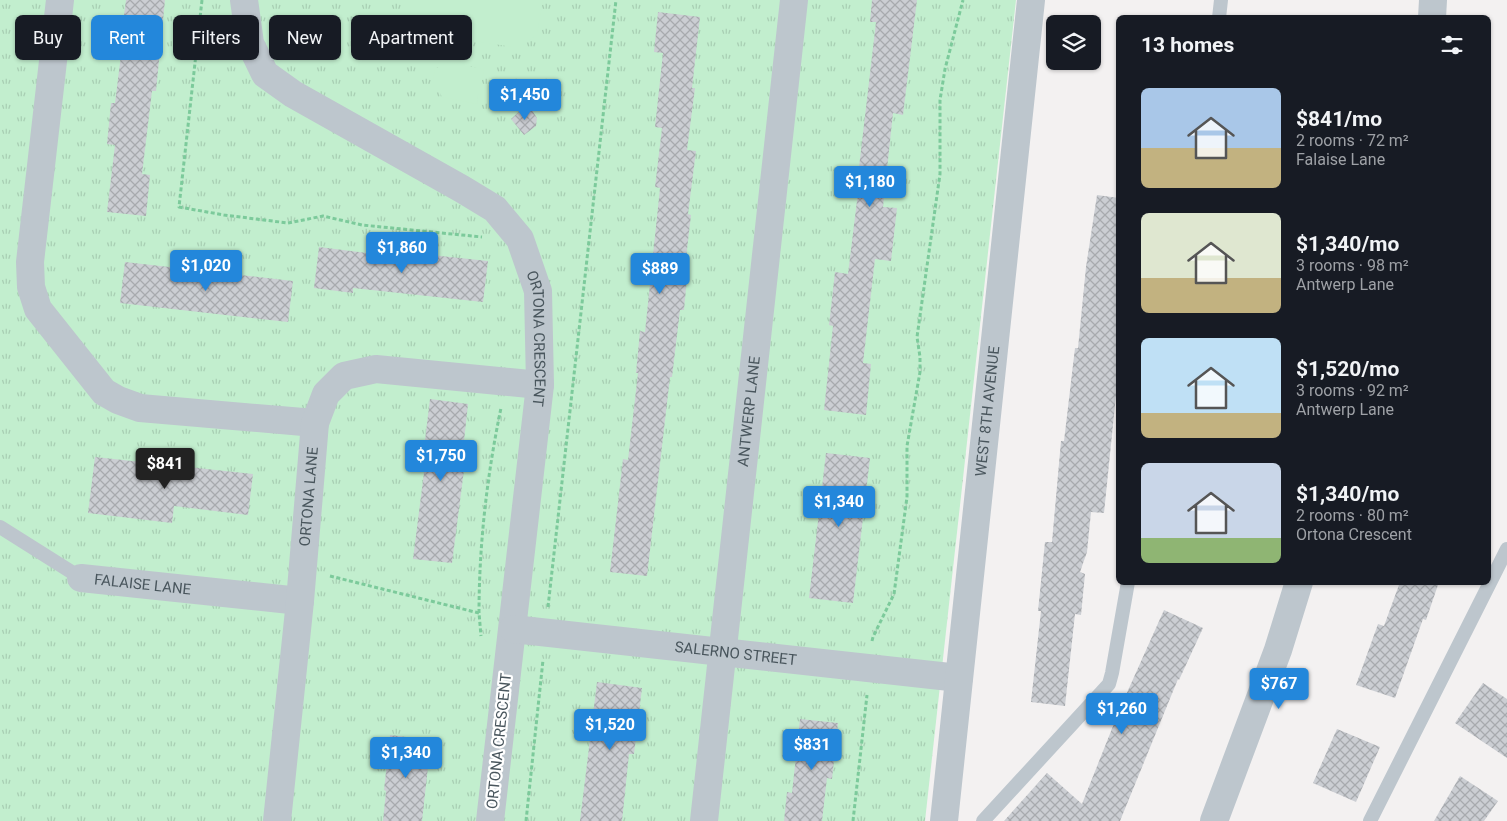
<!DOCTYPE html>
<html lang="en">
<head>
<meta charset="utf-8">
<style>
  :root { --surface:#171b24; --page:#20242c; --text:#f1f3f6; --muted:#9ea1a6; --accent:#2387db }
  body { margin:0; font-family:Roboto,sans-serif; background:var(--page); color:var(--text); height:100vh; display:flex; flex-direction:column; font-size:19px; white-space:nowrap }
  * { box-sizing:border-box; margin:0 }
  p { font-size:16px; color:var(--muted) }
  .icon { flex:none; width:28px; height:28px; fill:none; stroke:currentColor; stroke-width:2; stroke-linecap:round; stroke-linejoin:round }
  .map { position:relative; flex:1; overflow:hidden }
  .side { position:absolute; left:1116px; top:15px; width:375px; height:570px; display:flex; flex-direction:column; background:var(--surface); border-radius:8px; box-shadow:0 1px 4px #0004 }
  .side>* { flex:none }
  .guide { position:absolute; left:15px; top:15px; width:475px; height:45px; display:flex; gap:10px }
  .fabs { position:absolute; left:1046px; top:15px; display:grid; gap:10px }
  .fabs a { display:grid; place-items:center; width:55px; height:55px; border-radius:8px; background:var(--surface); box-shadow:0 1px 4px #0004; font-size:25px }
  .price { position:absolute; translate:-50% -42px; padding:0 11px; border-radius:5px; background:var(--accent); color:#fff; font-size:16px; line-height:32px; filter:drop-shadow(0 1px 2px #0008) }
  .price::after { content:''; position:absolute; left:50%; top:30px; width:15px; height:11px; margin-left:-8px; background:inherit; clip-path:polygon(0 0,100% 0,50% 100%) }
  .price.current { background:#222; color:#fff }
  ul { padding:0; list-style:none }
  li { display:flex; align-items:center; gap:15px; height:125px; padding:0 25px }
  li span { display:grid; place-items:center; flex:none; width:140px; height:100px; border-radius:8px; color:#555 }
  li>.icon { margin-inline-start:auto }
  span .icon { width:60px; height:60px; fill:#fffc; stroke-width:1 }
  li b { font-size:21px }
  h2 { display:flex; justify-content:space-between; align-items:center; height:60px; padding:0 25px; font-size:21px }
  .tag { padding:0 18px; border-radius:8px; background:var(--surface); box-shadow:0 1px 4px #0004; font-size:18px; line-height:45px }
  .tag.current { background:var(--accent); color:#fff }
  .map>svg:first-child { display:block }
  .grass { fill:url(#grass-tufts) }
  .park { fill:#c2eece }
  .building { fill:url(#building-cross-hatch) }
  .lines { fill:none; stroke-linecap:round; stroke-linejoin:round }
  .path { stroke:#7cca9b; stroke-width:3; stroke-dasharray:4 2.5; stroke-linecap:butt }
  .service { stroke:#bdc6cd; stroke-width:14 }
  .minor { stroke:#bdc6cd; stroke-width:28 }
  .labels { text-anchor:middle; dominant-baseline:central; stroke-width:4.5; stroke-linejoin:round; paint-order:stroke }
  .street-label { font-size:15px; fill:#49565d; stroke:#fff }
</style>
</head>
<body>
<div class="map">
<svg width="1507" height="821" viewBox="0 0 1507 821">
  <defs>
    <pattern id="grass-tufts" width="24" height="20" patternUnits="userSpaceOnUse" patternTransform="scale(1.25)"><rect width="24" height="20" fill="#c2eece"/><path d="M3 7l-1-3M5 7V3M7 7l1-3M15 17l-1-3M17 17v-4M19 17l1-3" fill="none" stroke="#a8ceb3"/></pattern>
    <pattern id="building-cross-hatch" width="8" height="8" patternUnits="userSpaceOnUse" patternTransform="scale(1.25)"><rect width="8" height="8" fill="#cbced3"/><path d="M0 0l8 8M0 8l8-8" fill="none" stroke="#a7aaae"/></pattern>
  </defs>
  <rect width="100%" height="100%" fill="#f3f1f1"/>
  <polygon class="grass" points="0,0 1016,0 925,821 0,821"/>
  <g class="park">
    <polygon points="414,0 543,0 537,34 520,48 474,41 458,28 411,21"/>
    <polygon points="447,62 484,69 481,84 483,86 481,94 478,95 477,104 442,97 433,79 435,69"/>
  </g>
  <g class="building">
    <polygon points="126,0 165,0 156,91 152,91 142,174 150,175 146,216 107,212 115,145 107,144 111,103 115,103 125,23 123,23"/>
    <polygon points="872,0 917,0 903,115 893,113 883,207 897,208 891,261 875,259 863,363 871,364 866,415 824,410 833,326 829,325 835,272 848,274 860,176 858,176 876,22 870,22"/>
    <polygon points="658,12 700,17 692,88 695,88 687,150 696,151 688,214 691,215 685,267 688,267 684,310 680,310 672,377 670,377 647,576 610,572 623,459 628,460 638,373 636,373 640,331 645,332 660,188 655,187 662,128 655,127 663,53 654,52"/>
    <polygon points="522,109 532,110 537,118 536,126 524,135 511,119"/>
    <polygon points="1097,195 1119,198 1119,366 1104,513 1091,512 1087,552 1080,572 1085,574 1081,615 1075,614 1065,706 1031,702 1041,611 1038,611 1045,542 1052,542 1061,441 1064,441 1075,348 1078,348 1086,267"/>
    <polygon points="319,247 383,255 384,250 488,261 483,302 353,288 353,293 314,288"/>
    <polygon points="125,262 293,281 288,322 120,303"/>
    <polygon points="430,399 468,404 461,469 464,470 452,563 413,559 428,441 425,440"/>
    <polygon points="826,453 870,458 853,603 809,598"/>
    <polygon points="95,457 253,474 248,515 174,506 172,523 88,513"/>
    <polygon points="1400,582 1439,582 1426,620 1423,619 1395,698 1356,685 1378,624 1384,626"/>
    <polygon points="1164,610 1203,628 1179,680 1178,679 1120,821 1004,821 1047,773 1082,804 1121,706"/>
    <polygon points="597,682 642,688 634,754 629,754 622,821 580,821"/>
    <polygon points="1483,683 1507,699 1507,758 1455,723"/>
    <polygon points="800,719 838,723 832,779 827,778 822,821 784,821 787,792 792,793"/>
    <polygon points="1337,729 1380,747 1356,802 1313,783"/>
    <polygon points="390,735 431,740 422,821 383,821 386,791 384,790"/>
    <polygon points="1460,776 1498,801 1484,821 1434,821"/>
  </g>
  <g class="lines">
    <g class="path">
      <polyline points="202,0 179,207 224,215 288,223 323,216 362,225 482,237"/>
      <polyline points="330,576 479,613 481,636"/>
      <polyline points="548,607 616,0"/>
      <path d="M479,613C479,545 487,475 501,408"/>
      <polyline points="872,641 873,637 894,594 907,497 907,446 920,372 920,357 917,337 940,174 940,100 945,69 963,0"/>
      <polyline points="526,821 543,660"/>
      <polyline points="853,821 867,695"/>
    </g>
    <g class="service">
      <polyline points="1219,18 1221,0"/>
      <polyline points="0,527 81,578"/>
      <polyline points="983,821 1109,684 1112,673 1128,582"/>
      <polyline points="1370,821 1507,549"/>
    </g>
    <g class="minor">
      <polyline points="60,0 30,262 31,287 38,309 104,392 118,400 140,408 315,423"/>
      <path id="s1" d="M244,0L250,43L265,74L293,94L462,189L495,209L520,239L538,291L540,385L490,821"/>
      <polyline points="1432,18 1433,0"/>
      <path id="s2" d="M81,578L300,601"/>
      <path id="s3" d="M513,629L959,678"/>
      <path id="s4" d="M277,821L300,601L315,423L326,394L344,376L376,369L540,385"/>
      <path id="s5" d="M704,821L794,0"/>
      <path id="s6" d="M944,821L1031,0"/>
      <polyline points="1214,821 1278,650 1299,582"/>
    </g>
  </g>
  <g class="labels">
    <g class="street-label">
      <text stroke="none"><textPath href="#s1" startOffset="486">ORTONA CRESCENT</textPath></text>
      <text stroke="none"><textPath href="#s5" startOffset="412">ANTWERP LANE</textPath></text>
      <text stroke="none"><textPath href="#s6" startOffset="412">WEST 8TH AVENUE</textPath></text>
      <text stroke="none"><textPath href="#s4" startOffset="326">ORTONA LANE</textPath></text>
      <text stroke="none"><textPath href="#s2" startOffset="62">FALAISE LANE</textPath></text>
      <text stroke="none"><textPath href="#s3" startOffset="224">SALERNO STREET</textPath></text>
      <text transform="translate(499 741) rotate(-84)">ORTONA CRESCENT</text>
    </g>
  </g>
</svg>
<div class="fabs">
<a><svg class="icon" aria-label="layers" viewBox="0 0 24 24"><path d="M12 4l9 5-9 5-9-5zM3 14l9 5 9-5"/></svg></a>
</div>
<b class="price" style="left:525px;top:121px">$1,450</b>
<b class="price" style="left:870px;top:208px">$1,180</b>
<b class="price" style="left:402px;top:274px">$1,860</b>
<b class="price" style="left:206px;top:292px">$1,020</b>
<b class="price" style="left:660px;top:295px">$889</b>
<b class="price" style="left:441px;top:482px">$1,750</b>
<b class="price current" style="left:165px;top:490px">$841</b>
<b class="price" style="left:839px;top:528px">$1,340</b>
<b class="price" style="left:1279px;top:710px">$767</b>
<b class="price" style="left:1122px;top:735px">$1,260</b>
<b class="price" style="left:610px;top:751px">$1,520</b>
<b class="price" style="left:812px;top:771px">$831</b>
<b class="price" style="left:406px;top:779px">$1,340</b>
<div class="guide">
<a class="tag">Buy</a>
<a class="tag current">Rent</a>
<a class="tag">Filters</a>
<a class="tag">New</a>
<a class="tag">Apartment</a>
</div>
<section class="side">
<h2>13 homes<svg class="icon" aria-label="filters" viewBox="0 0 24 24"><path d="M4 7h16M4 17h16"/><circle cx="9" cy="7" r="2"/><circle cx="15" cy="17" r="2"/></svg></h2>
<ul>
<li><span style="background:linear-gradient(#a9c7e8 60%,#c2b280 0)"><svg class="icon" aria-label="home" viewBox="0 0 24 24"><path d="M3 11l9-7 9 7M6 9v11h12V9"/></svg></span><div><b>$841/mo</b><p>2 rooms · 72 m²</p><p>Falaise Lane</p></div></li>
<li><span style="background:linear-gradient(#dfe7d0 65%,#c2b280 0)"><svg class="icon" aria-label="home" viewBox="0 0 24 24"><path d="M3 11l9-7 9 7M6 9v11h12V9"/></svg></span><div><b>$1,340/mo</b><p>3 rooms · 98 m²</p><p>Antwerp Lane</p></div></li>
<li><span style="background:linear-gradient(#bfe0f5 75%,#c2b280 0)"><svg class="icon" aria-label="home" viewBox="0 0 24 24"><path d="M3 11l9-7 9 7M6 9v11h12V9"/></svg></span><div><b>$1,520/mo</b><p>3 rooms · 92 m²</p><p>Antwerp Lane</p></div></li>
<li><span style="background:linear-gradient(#c9d6e8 75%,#8fb573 0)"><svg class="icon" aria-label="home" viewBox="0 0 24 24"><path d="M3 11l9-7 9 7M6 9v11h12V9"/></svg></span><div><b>$1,340/mo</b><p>2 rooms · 80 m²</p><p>Ortona Crescent</p></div></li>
</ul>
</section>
</div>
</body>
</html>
